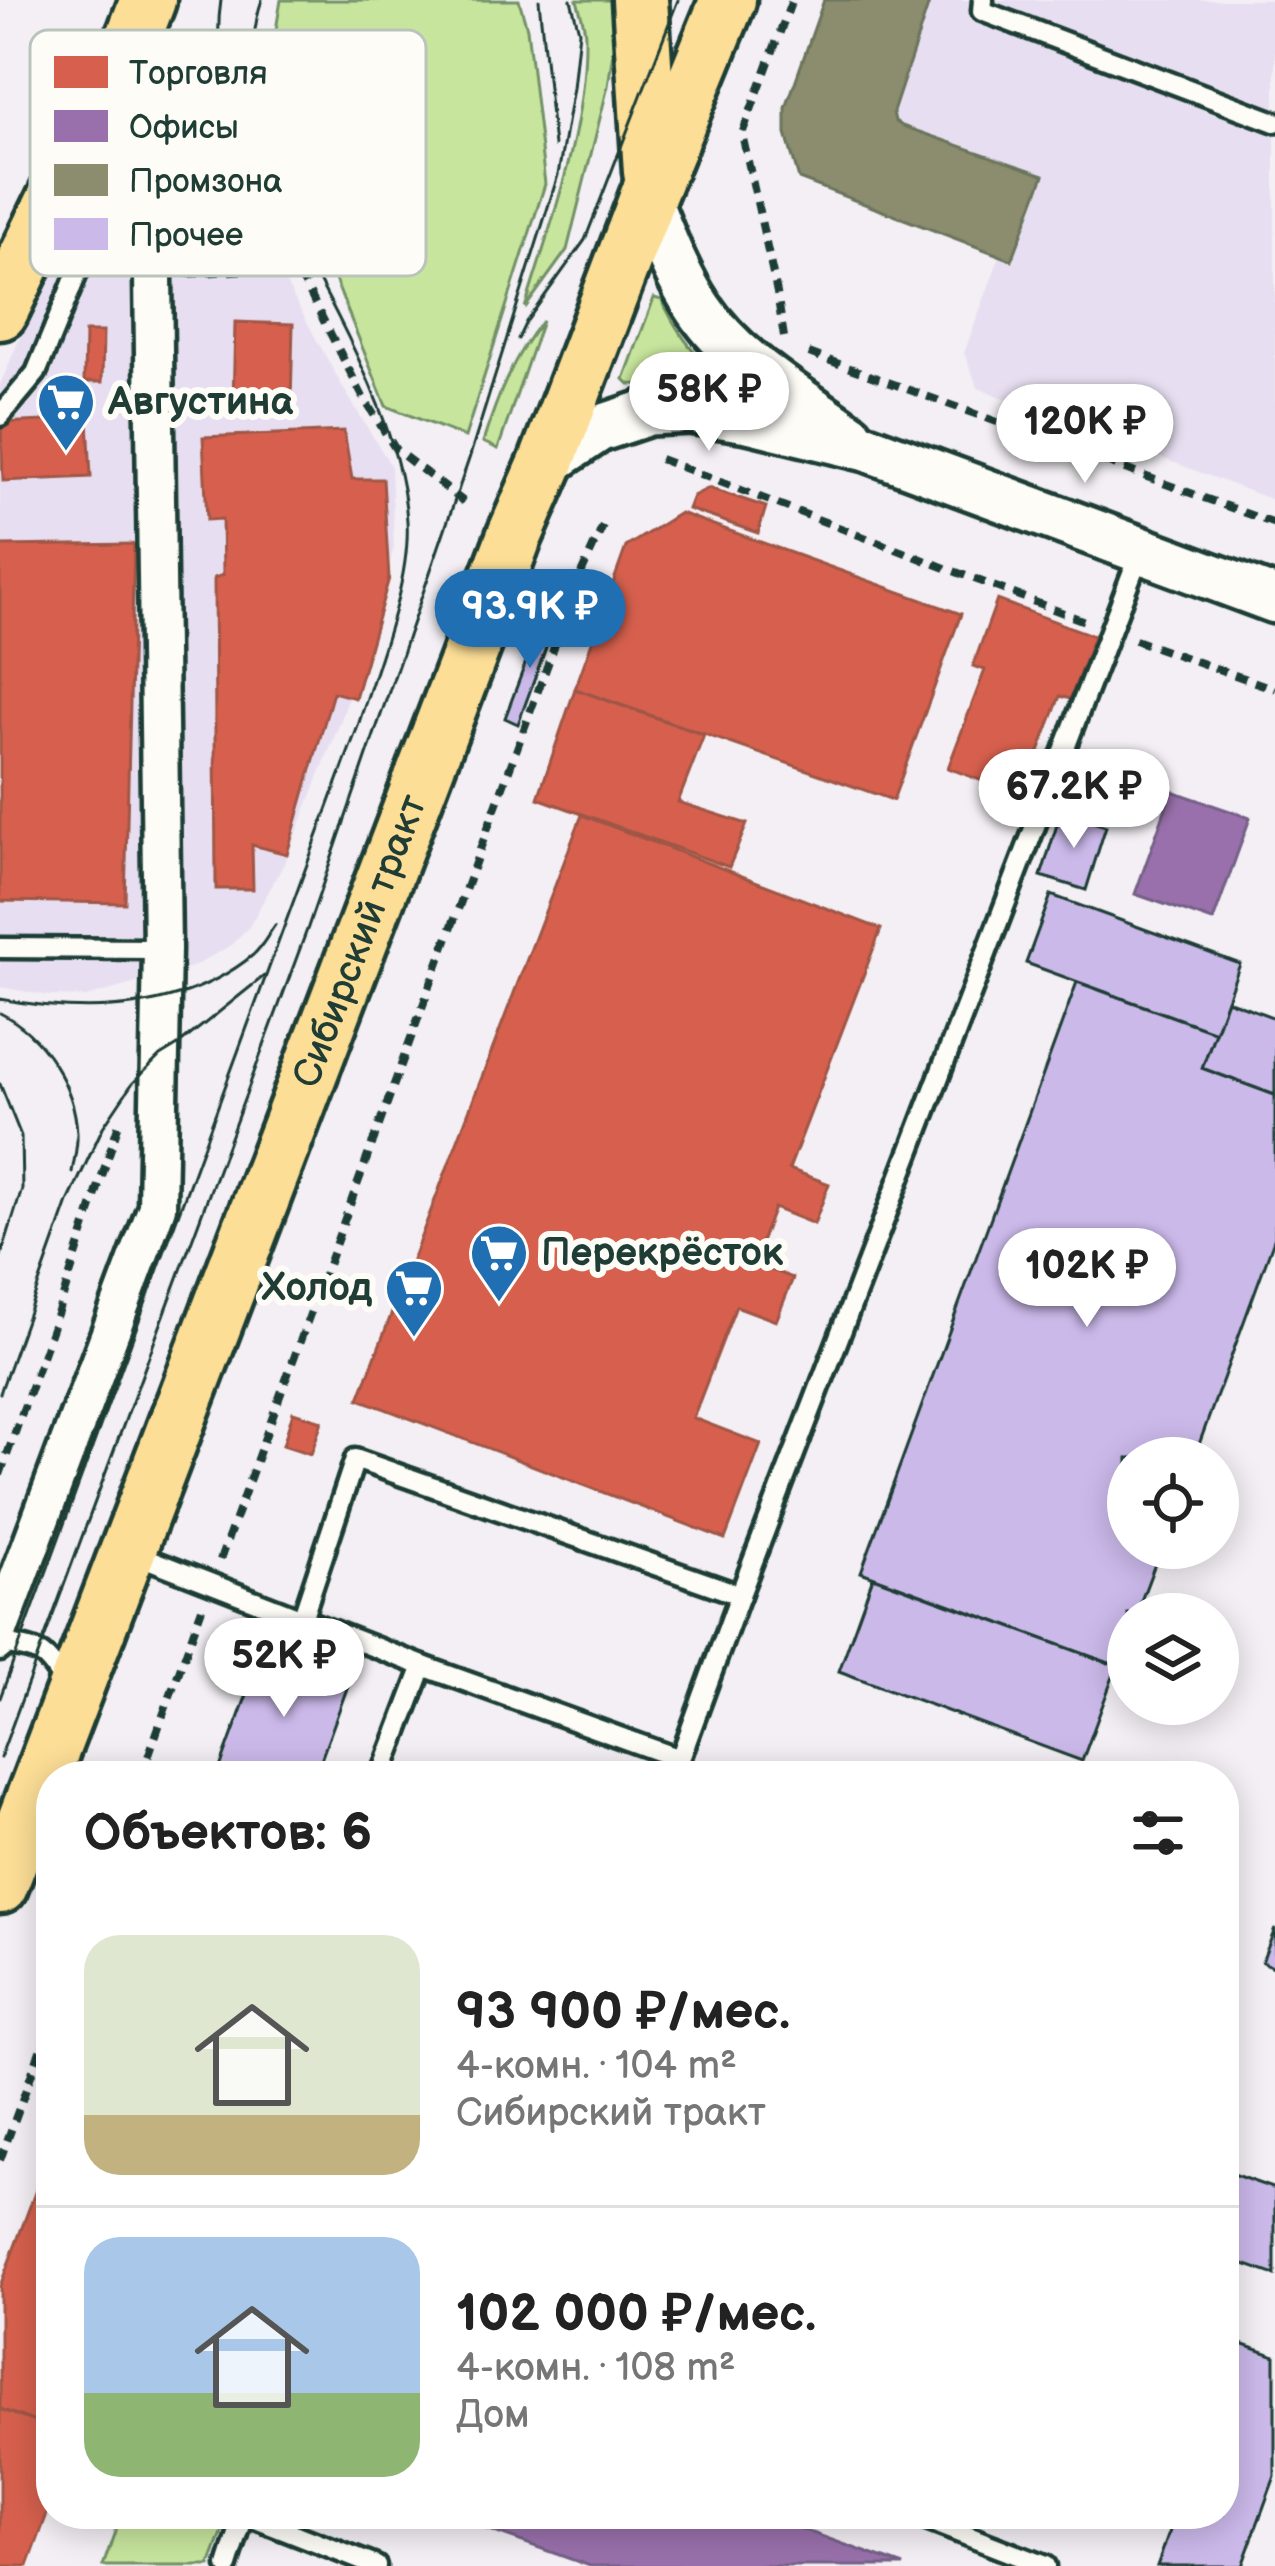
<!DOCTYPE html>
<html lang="ru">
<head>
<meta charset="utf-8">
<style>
  :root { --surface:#fff; --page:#f2f2f2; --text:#222; --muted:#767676; --line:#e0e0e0; --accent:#1f6fb2 }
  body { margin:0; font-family:"Balsamiq Sans",sans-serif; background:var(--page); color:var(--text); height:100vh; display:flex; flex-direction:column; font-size:45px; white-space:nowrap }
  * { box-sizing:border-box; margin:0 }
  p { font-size:39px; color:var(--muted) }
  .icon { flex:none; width:66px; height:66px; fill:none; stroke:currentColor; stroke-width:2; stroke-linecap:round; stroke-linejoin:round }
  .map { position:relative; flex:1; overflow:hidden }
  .panel { position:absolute; left:36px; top:1761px; width:1203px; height:768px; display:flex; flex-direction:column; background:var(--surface); border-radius:48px; box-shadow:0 6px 30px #0003 }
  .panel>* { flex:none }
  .tools { position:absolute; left:1107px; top:1437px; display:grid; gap:24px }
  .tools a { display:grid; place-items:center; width:132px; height:132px; border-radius:50%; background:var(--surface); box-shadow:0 6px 30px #0003; font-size:60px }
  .price { position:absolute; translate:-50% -102px; padding:0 27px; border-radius:42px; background:#fff; color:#222; font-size:39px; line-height:78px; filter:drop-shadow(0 3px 6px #0008) }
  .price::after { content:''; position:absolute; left:50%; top:72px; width:36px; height:27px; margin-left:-18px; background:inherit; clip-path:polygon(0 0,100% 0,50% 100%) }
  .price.current { background:var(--accent); color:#fff }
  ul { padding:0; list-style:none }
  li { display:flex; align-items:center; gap:36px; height:300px; padding:0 48px }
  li+li { border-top:3px solid var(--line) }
  li span { display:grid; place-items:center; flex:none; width:336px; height:240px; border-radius:36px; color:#555 }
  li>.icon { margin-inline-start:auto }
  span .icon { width:144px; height:144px; fill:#fffc; stroke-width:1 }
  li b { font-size:51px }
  h2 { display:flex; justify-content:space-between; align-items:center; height:144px; padding:0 48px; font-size:51px }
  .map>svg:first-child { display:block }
  .built { fill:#e7dff1 }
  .green { fill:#c7e59d; stroke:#739168; stroke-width:3 }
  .shops { fill:#d6604d; stroke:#9f5646; stroke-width:3 }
  .offices { fill:#9970ab; stroke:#746187; stroke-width:3 }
  .industry { fill:#8c8c6e; stroke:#6b745d; stroke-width:3 }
  .building { fill:#cbb9ea; stroke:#1f3d34; stroke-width:3 }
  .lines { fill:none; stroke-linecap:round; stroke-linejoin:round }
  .service-casing { stroke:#1f3d34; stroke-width:27 }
  .minor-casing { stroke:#1f3d34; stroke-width:45 }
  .tertiary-casing { stroke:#1f3d34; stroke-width:54 }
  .primary-casing { stroke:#1f3d34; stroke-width:63 }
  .path { stroke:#1f3d34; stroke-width:8; stroke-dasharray:12 9; stroke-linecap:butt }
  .service { stroke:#fdfcf7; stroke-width:18 }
  .minor { stroke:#fdfcf7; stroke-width:36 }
  .tertiary { stroke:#fdfcf7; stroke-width:45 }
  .primary { stroke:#fcde96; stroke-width:54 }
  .tram { stroke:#1f3d34; stroke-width:3 }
  .labels { text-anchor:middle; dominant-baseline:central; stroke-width:12; stroke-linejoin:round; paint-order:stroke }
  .poi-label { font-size:39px; font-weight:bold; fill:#1f3d34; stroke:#fdfcf7; text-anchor:start }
  .street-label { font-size:39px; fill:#1f3d34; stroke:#fdfcf7 }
  .key { fill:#fdfcf7; stroke:#bac3bc; stroke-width:3 }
  .key-label { font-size:33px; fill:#1f3d34 }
</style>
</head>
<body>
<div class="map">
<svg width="1275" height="2566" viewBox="0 0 1275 2566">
  <rect width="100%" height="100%" fill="#f3eff4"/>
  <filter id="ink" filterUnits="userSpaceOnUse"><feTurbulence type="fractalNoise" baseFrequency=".00833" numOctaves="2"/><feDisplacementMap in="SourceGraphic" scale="24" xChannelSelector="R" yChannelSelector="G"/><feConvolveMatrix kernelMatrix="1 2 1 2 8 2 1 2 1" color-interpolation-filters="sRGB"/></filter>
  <g filter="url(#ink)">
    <g class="built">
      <polygon points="824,0 1275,0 1275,501 978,388 964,353 1000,256 799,179 792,161 786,134 786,108"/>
      <polygon points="201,128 342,386 391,466 394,548 344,712 286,860 249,927 231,945 195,966 87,997 50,996 0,987 0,385 96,157"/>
    </g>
    <g class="green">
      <polygon points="281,0 519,0 527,28 545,184 465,437 386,406 277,136 269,72"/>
      <path d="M577,0H611L615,10V38L608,86L567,250L525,308C552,220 586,130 585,36C585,24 580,12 577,0Z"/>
      <path d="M654,298L662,300C688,355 707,366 756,399L752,410L686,385L629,384L624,379Z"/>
      <path d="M542,321L498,449L483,442C497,398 513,356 542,321Z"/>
      <polygon points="121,2514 204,2514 226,2522 210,2566 103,2566"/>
    </g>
    <g class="shops">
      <polygon points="235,322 293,324 291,404 233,402"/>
      <polygon points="85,332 103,332 102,382 84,382"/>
      <polygon points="88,419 91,477 3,481 1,423"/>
      <polygon points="344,431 352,479 383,479 389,578 355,698 333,692 287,854 252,845 253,889 216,889 214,578 223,575 222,519 207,520 203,437"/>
      <polygon points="709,488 766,507 758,533 688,509 693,496"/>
      <polygon points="680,513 961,614 893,800 575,689 626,547"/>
      <polygon points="134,544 125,903 0,901 0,546"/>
      <polygon points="997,600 1094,636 1070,699 1060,696 1022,796 948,768 985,670 973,666"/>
      <polygon points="575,689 704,735 678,802 747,824 729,867 538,798"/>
      <polygon points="582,815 881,929 789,1169 829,1184 814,1224 774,1208 753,1263 793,1278 776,1321 736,1306 693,1418 761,1444 725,1539 359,1399"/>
      <polygon points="293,1412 322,1421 311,1454 283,1445"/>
      <polygon points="51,2150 51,2341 41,2369 51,2373 51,2420 48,2427 0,2409 0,2286"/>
      <polygon points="0,2409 51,2428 51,2503 28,2566 0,2566"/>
    </g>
    <g class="offices">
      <polygon points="1172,791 1250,818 1213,921 1135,894"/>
      <polygon points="51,2341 51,2373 41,2369"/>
      <polygon points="444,2514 760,2514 904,2566 590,2566"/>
    </g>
    <polygon class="industry" points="824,0 930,0 893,112 895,121 902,126 1044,175 1012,260 799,179 786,134 786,108"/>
    <g class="building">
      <polygon points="542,619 555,623 518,724 505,718"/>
      <polygon points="1061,812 1106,826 1086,890 1041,876"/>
      <polygon points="1051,895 1240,964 1215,1032 1026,963"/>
      <polygon points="1077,982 1215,1032 1202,1068 1275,1095 1275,1237 1194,1458 1128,1458 1128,1548 1161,1548 1136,1614 1128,1614 1128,1637 1117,1666 861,1572"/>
      <polygon points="1227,1000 1275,1018 1275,1095 1202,1068"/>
      <polygon points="873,1577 1117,1666 1082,1761 839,1671"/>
      <polygon points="263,1651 350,1680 315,1776 217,1776"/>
      <polygon points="1275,1929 1275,1968 1262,1962"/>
      <polygon points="1224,2171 1275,2189 1275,2275 1224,2257"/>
      <polygon points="1239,2343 1275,2356 1275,2476 1242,2566 1157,2566 1176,2514 1224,2514 1224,2383"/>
    </g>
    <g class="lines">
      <g class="service-casing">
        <g id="service">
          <polyline points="983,0 982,11 1275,122"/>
          <polyline points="0,416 36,373 108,198 123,108"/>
          <polyline points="0,948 154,949"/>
          <polyline points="130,1552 423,1666 381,1776"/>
          <polyline points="302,1619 355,1459 740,1595"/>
          <path d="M0,1651L7,1645C46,1650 46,1655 67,1687"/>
          <polyline points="423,1666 680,1759 740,1595 1141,550"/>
          <polyline points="243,2514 376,2566"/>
          <polyline points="911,2514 1045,2566"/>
          <polyline points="228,2566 244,2515"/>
        </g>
      </g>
      <g class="minor-casing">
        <polyline id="minor" points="0,1628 157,1207 162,949 153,276 135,41"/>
      </g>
      <g class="tertiary-casing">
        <g id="tertiary">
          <path d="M647,198C662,236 676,275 699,309C735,363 798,398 850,436"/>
          <polyline points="546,464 598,429 649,412 690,410 748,419 867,448 1275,600"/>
        </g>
      </g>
      <g class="primary-casing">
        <g id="primary">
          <polyline points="640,0 651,172"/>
          <polyline points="0,312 135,34 148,0"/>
          <path id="s1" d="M0,1886L515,535L546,464L647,198L728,0"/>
        </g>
      </g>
      <g class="path">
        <polyline points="201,50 199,100 310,294 363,397 396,450 468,505"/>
        <polyline points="187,274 292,267"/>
        <polyline points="784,337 777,293 742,134 792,0"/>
        <polyline points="809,353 1275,524"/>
        <polyline points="660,459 1087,622"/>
        <polyline points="1135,640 1275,689"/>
        <polyline points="0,1475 63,1297 120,1120"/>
        <polyline points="220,1560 580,576 603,526"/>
        <polyline points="141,1776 202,1608"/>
        <polyline points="0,2160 51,2021"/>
      </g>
      <use href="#service" class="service"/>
      <use href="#minor" class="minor"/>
      <use href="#tertiary" class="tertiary"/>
      <use href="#primary" class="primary"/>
      <g class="tram">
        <path d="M262,0C254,21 250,65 253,88C258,114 265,139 265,166"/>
        <polyline points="539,0 554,146"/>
        <polyline points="518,339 526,322 585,240 678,0"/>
        <path d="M0,999C86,1015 182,1013 253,955C262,947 268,935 275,925"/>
        <path d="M0,1013C42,1034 75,1085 77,1133C78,1146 74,1160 72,1172"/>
        <polyline points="0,1084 21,1136 22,1189 0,1259"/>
        <polyline points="0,1393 68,1202 103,1127 132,1084 160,1056 178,1045 264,976"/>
        <path d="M0,1698L358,726C376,666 411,583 407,521C401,419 327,298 280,207C244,137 209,82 221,0"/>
        <polyline points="0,1758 308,927 469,459 558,175 573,88 579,31 571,0"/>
      </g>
    </g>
  </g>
  <defs>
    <g id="supermarket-pin" transform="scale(3)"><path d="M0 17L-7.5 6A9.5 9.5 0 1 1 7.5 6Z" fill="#1f6fb2" stroke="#fdfcf7"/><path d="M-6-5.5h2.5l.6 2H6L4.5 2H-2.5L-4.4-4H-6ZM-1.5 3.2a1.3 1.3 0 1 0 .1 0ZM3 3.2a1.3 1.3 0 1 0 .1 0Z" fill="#fff"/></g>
  </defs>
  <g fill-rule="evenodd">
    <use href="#supermarket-pin" x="66" y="402"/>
    <use href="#supermarket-pin" x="499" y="1253"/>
    <use href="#supermarket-pin" x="414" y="1288"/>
  </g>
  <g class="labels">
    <g class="poi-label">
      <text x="108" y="402">Августина</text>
      <text x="541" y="1253">Перекрёсток</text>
      <text x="372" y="1288" text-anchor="end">Холод</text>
    </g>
    <g class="street-label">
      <text stroke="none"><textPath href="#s1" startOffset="1011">Сибирский тракт</textPath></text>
    </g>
  </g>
  <rect x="30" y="30" width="396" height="246" rx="18" class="key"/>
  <rect x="54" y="56" width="54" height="32" fill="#d6604d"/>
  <rect x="54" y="110" width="54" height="32" fill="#9970ab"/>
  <rect x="54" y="164" width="54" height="32" fill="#8c8c6e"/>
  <rect x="54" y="218" width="54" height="32" fill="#cbb9ea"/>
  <g class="key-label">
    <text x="129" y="84">Торговля</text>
    <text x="129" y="138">Офисы</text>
    <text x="129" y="192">Промзона</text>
    <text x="129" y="246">Прочее</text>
  </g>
</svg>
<div class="tools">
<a><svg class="icon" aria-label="locate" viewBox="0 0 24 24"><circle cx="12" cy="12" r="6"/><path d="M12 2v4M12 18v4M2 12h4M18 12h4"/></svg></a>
<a><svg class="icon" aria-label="layers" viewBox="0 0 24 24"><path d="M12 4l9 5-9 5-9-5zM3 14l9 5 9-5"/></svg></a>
</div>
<b class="price" style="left:709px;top:454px">58K ₽</b>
<b class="price" style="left:1085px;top:486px">120K ₽</b>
<b class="price current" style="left:530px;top:671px">93.9K ₽</b>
<b class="price" style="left:1074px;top:851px">67.2K ₽</b>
<b class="price" style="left:1087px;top:1330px">102K ₽</b>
<b class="price" style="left:284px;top:1720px">52K ₽</b>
<section class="panel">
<h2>Объектов: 6<svg class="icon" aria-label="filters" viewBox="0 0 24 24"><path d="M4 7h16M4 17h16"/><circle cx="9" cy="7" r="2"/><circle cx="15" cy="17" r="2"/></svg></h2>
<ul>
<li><span style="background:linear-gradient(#dfe7d0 75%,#c2b280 0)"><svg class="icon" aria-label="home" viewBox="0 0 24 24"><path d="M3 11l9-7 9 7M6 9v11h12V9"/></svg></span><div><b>93 900 ₽/мес.</b><p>4-комн. · 104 m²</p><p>Сибирский тракт</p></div></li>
<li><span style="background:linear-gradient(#a9c7e8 65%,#8fb573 0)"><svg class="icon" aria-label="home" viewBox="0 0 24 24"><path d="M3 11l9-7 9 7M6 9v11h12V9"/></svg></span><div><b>102 000 ₽/мес.</b><p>4-комн. · 108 m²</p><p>Дом</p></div></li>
</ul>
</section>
</div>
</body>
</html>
